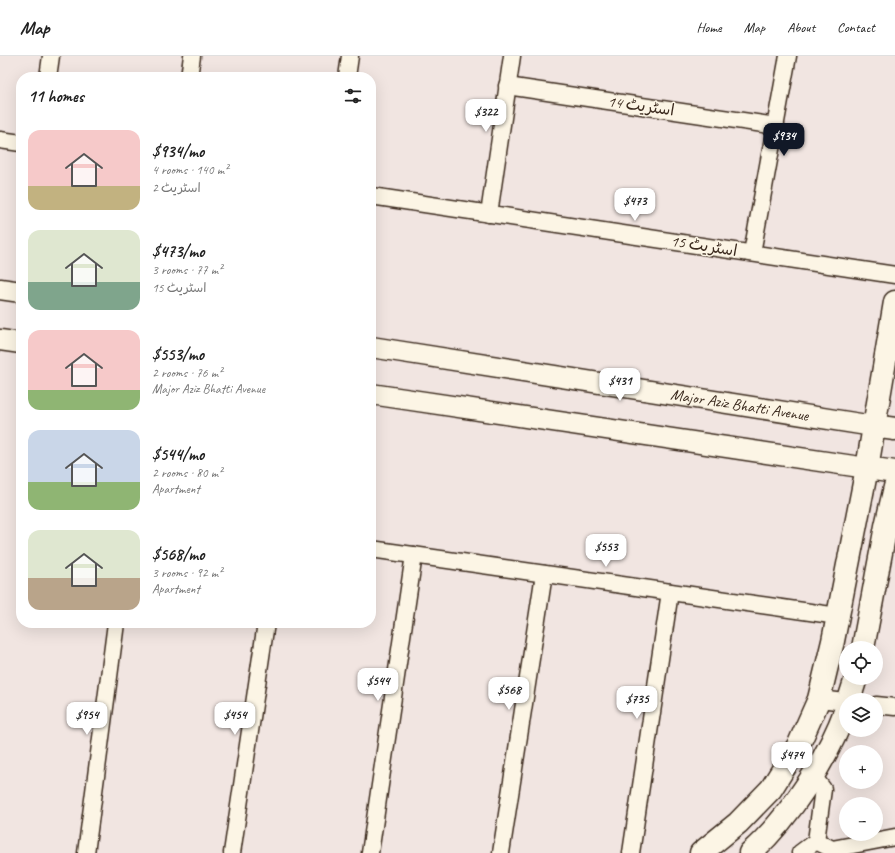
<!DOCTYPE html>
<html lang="en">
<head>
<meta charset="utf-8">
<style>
  :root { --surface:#fff; --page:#f2f2f2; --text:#222; --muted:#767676; --line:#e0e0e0; --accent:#111827 }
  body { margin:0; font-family:Caveat,"Playpen Sans Arabic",sans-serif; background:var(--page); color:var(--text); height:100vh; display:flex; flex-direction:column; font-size:15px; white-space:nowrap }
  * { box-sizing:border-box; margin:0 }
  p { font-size:13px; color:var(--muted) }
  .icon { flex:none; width:22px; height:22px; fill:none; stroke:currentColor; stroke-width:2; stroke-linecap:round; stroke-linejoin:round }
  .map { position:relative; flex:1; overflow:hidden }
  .panel { position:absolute; left:16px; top:16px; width:360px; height:556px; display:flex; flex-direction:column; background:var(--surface); border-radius:16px; box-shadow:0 4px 16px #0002 }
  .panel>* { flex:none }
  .controls { position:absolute; left:839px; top:585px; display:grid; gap:8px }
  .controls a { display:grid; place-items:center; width:44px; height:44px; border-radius:50%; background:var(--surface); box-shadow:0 4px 16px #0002; font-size:20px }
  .price { position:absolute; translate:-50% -34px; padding:0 9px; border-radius:8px; background:#fff; color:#222; font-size:13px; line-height:26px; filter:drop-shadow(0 1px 2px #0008) }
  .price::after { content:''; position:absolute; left:50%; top:24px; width:12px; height:9px; margin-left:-6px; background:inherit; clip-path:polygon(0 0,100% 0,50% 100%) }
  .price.current { background:var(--accent); color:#fff }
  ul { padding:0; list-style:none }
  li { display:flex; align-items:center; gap:12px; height:100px; padding:0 12px }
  li span { display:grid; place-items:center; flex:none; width:112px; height:80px; border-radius:12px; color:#555 }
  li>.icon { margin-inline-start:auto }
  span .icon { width:48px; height:48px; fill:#fffc; stroke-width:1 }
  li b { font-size:17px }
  h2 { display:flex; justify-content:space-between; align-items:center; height:48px; padding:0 12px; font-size:17px }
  header { display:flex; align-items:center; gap:24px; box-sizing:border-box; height:56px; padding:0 20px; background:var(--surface); border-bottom:1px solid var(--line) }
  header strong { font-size:19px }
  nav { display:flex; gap:22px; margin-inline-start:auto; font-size:14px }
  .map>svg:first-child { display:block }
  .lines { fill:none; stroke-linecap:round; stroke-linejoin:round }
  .minor-casing { stroke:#3b2a1e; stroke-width:19 }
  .tertiary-casing { stroke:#3b2a1e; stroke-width:23 }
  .secondary-casing { stroke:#3b2a1e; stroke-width:25 }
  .minor { stroke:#fcf5e5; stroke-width:16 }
  .tertiary { stroke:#fcf5e5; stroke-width:20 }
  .secondary { stroke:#fcf5e5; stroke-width:22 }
  .labels { text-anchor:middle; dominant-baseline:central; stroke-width:3; stroke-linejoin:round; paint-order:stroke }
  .street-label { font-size:16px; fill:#3b2a1e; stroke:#fcf5e5 }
</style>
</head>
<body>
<header>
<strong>Map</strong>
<nav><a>Home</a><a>Map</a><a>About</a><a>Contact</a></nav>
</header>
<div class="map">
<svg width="895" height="797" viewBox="0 0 895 797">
  <rect width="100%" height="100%" fill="#f1e5e1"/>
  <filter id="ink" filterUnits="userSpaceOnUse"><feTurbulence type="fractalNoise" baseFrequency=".025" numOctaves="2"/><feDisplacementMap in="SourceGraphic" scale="8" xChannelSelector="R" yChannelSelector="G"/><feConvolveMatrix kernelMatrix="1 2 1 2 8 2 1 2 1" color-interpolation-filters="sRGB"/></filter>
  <g filter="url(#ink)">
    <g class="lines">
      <g class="minor-casing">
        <g id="minor">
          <polyline points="48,21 51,0"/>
          <polyline points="189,21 192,0"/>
          <polyline points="347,21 350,0"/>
          <polyline points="507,30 776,70"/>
          <polyline points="0,84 21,87"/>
          <polyline points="371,140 895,219"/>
          <polyline points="489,158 512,0"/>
          <polyline points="752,197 788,0"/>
          <polyline points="371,493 838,560"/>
          <polyline points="819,643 846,646"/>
          <polyline points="876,649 895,651"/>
          <polyline points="816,785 832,793 895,781"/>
          <polyline points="86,797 116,567"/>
          <polyline points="232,797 266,567"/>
          <polyline points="370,797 414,499"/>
          <polyline points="501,797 544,518"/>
          <polyline points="631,797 670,536"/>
          <polyline points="800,797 816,785 823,733 813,720"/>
        </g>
      </g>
      <g class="tertiary-casing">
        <g id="tertiary">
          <polyline points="0,233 21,236"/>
          <polyline points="0,284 21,287"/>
          <path id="s1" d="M371,291L873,370"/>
          <polyline points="371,338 867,412"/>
        </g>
      </g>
      <g class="secondary-casing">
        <g id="secondary">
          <polyline points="873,370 895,373"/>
          <polyline points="867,412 895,416"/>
          <polyline points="863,592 886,470 895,431"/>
          <polyline points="849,644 856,622"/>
          <polyline points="701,797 738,767 771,733 799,688 819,643 833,585 867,412 895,246"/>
          <path d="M750,797C789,763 828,702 846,653"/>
        </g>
      </g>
      <use href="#minor" class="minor"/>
      <use href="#tertiary" class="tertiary"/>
      <use href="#secondary" class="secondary"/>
    </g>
  </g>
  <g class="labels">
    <g class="street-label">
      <text transform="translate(641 50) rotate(8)">اسٹریٹ 14</text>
      <text transform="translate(704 190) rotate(9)">اسٹریٹ 15</text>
      <text stroke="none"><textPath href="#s1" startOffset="373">Major Aziz Bhatti Avenue</textPath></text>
    </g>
  </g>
</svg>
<div class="controls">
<a><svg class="icon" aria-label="locate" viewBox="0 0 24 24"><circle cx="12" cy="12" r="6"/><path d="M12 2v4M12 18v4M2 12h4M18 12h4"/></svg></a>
<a><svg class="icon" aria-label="layers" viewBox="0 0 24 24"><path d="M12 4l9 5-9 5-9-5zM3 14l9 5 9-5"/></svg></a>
<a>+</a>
<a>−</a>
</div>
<b class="price" style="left:486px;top:77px">$322</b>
<b class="price current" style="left:784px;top:101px">$934</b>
<b class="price" style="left:635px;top:166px">$473</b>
<b class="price" style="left:620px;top:346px">$431</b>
<b class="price" style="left:606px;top:512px">$553</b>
<b class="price" style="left:378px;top:646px">$544</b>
<b class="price" style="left:509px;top:655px">$568</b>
<b class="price" style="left:637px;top:664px">$735</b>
<b class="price" style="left:87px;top:680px">$954</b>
<b class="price" style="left:235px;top:680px">$454</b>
<b class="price" style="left:792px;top:720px">$474</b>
<section class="panel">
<h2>11 homes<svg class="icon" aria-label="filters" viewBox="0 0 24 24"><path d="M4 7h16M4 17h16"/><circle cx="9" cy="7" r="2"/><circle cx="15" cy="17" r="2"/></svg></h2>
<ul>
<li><span style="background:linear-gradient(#f6c9c9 70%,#c2b280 0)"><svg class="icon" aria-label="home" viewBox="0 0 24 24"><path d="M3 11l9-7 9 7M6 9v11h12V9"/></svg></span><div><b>$934/mo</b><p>4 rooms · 140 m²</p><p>اسٹریٹ 2</p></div></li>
<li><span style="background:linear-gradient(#dfe7d0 65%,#7fa58c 0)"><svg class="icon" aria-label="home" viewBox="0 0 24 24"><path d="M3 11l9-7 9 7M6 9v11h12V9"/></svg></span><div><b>$473/mo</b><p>3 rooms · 77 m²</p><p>اسٹریٹ 15</p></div></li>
<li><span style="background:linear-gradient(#f6c9c9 75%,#8fb573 0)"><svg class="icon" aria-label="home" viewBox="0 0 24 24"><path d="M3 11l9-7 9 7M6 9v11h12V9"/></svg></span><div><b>$553/mo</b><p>2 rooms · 76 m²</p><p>Major Aziz Bhatti Avenue</p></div></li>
<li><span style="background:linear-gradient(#c9d6e8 65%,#8fb573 0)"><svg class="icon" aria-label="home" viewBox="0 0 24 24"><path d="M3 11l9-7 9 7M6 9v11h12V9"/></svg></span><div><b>$544/mo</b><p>2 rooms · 80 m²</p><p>Apartment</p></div></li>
<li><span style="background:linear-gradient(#dfe7d0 60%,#b9a48a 0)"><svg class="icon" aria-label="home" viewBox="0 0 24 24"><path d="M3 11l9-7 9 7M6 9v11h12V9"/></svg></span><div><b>$568/mo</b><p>3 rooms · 92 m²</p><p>Apartment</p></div></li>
</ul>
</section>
</div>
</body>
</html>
